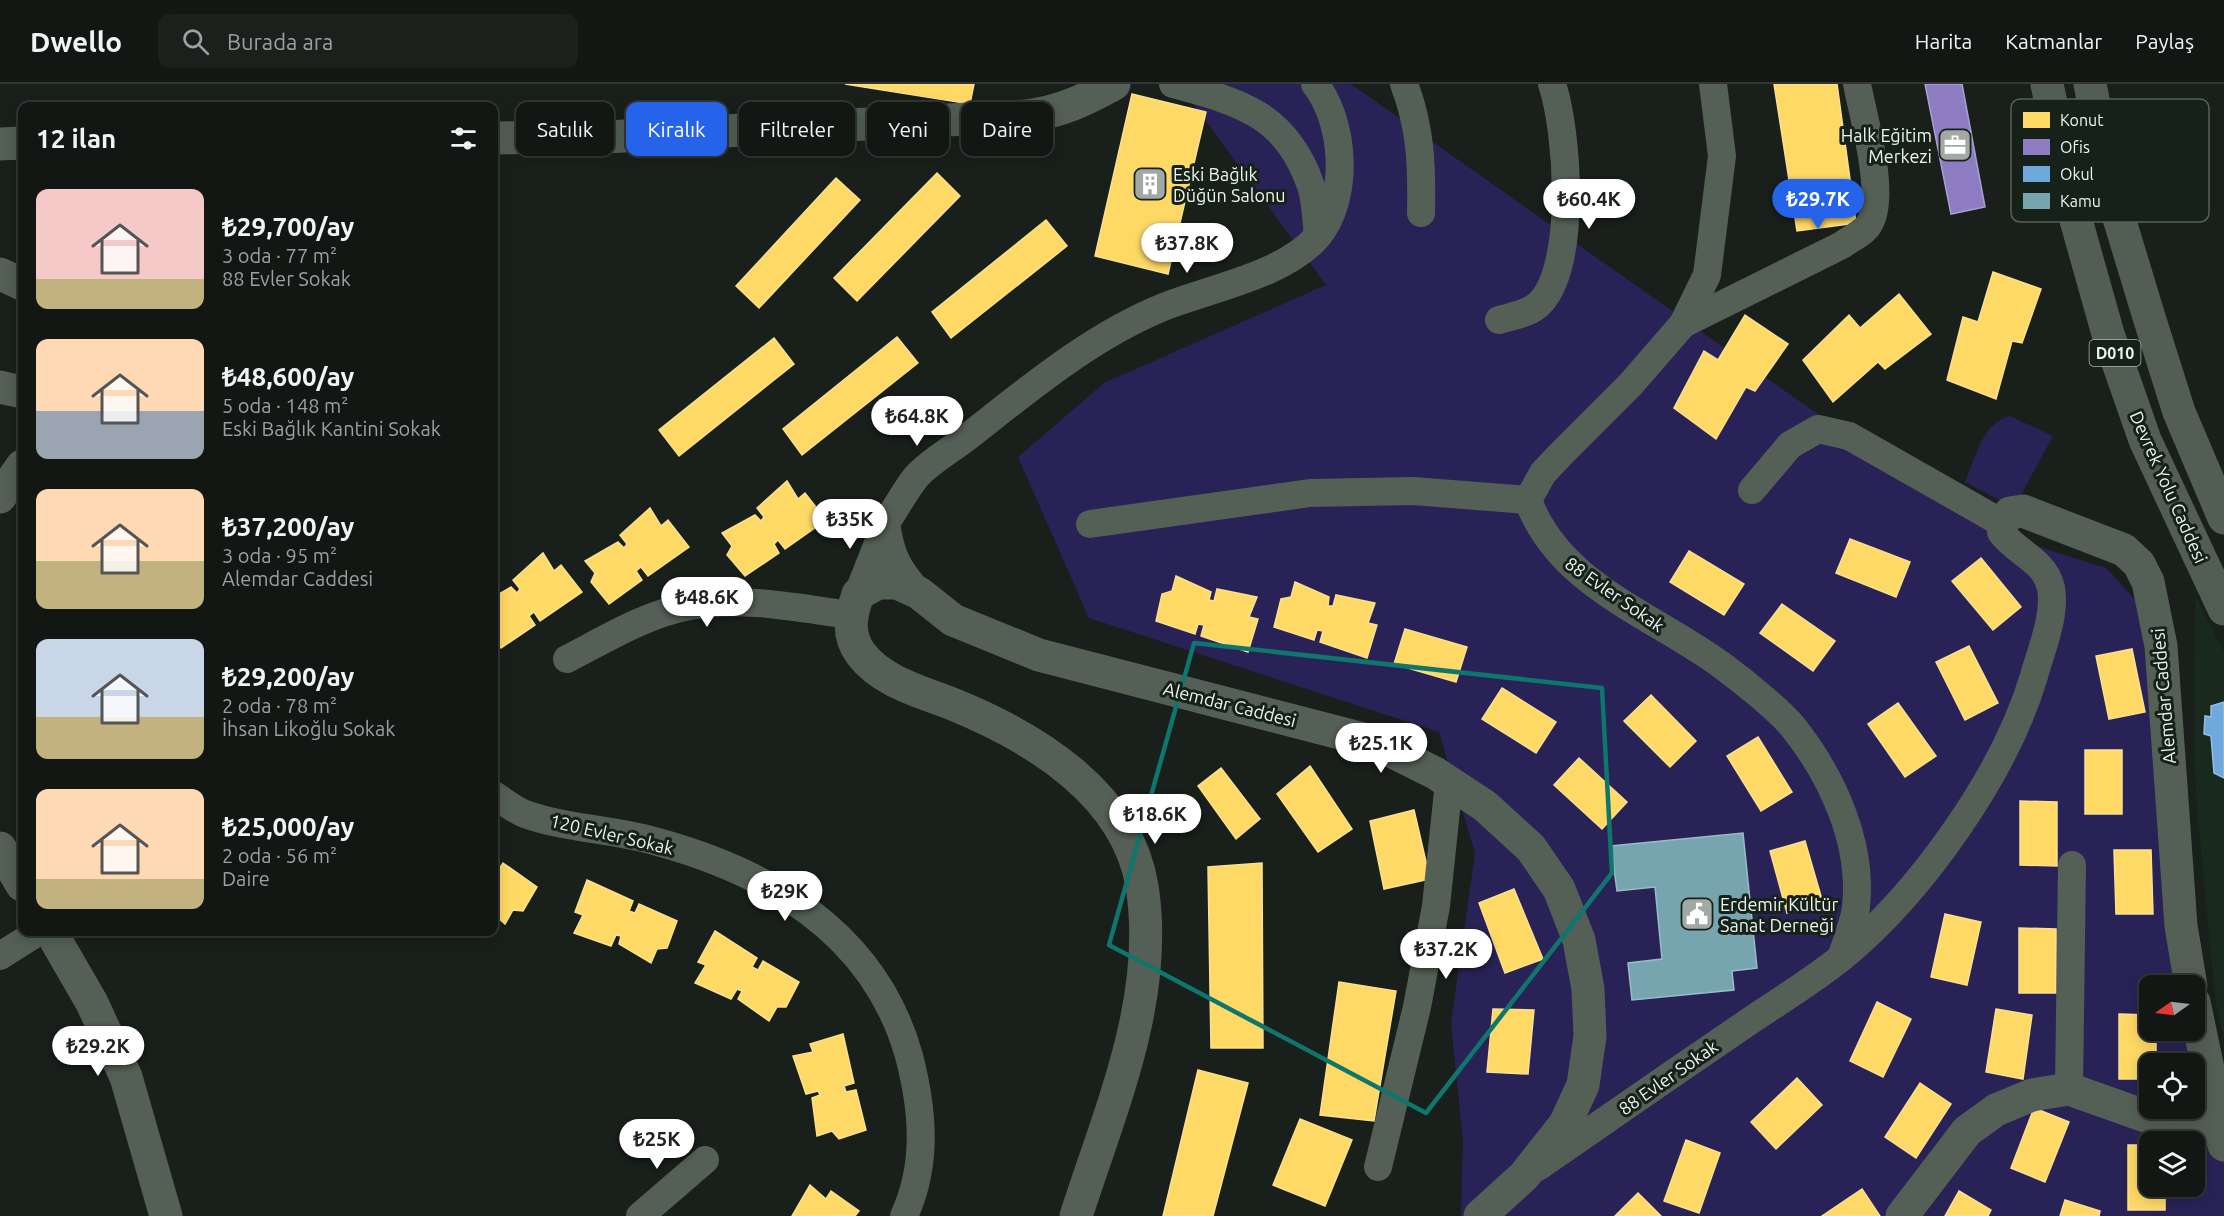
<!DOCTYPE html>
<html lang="tr">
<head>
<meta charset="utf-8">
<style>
  :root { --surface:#131714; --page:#1c201d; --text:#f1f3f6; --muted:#9d9fa0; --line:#323634; --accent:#2563eb }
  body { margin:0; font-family:Ubuntu,sans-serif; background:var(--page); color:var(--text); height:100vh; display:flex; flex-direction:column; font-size:22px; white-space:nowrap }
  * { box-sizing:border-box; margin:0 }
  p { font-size:20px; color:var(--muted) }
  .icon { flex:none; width:33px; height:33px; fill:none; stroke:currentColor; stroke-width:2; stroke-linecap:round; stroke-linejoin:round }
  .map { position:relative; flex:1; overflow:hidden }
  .sheet { position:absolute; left:18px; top:18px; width:480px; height:834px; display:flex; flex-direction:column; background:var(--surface); border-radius:12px; box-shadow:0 3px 15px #0003,0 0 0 2px var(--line) }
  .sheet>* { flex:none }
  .banner { position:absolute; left:516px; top:18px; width:570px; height:54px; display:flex; gap:12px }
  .needle { width:39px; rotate:256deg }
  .fabs { position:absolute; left:2139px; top:891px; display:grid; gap:12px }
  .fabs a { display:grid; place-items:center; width:66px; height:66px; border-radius:12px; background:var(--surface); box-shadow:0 3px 15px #0003,0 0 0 2px var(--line); font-size:30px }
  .price { position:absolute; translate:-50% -51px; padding:0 14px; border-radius:21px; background:#fff; color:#222; font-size:20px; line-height:39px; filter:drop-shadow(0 2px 3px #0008) }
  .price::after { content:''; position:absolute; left:50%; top:36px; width:18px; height:14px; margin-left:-9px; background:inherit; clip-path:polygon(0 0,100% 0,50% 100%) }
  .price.selected { background:var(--accent); color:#fff }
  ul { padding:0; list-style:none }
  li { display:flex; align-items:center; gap:18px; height:150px; padding:0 18px }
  li span { display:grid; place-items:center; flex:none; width:168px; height:120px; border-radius:12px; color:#555 }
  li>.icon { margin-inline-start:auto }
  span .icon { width:72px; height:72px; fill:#fffc; stroke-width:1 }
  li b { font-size:26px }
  h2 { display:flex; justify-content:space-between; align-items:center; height:72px; padding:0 18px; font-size:26px }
  .tag { padding:0 21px; border-radius:12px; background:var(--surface); box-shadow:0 3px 15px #0003,0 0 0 2px var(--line); font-size:21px; line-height:54px }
  .tag.selected { background:var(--accent); color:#fff }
  header { display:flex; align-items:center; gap:36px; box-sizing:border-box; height:84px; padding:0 30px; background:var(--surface); border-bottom:2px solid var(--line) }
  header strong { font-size:28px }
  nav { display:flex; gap:33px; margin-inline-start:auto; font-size:21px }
  .search { width:420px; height:54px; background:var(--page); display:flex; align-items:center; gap:15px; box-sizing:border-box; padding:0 21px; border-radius:12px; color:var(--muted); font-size:22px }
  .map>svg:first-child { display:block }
  .built { fill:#19291d }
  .green { fill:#292257; fill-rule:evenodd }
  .homes { fill:#ffd966; stroke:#f9e18f; stroke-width:1.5 }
  .offices { fill:#8e7cc3; stroke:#aaa0d0; stroke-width:1.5 }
  .schools { fill:#6fa8dc; stroke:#94bfe1; stroke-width:1.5 }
  .public { fill:#76a5af; stroke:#99bdc2; stroke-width:1.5 }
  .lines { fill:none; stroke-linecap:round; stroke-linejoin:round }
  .minor { stroke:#545f56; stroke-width:28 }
  .tertiary { stroke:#545f56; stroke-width:33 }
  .trunk { stroke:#525d54; stroke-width:33 }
  .marked { fill:none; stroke:#0f766e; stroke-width:4.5; stroke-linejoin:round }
  .labels { text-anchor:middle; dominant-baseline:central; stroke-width:6; stroke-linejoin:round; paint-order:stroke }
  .shield { fill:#162219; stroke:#acb5ae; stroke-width:1.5 }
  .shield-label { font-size:16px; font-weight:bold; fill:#ecf4ee }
  .poi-label { font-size:18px; fill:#ecf4ee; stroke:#162219; text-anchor:start }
  .street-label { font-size:18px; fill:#ecf4ee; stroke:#162219 }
  .key { fill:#162219; stroke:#566159; stroke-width:1.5 }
  .key-label { font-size:16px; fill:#ecf4ee }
</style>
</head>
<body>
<header>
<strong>Dwello</strong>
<div class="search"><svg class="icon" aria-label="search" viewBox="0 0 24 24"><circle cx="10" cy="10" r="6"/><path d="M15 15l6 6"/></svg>Burada ara</div>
<nav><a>Harita</a><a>Katmanlar</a><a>Paylaş</a></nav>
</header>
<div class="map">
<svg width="2224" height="1132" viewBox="0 0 2224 1132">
  <rect width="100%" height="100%" fill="#191f1a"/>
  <polygon class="built" points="2195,511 2224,568 2224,954 2216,924 2197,725 2194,669"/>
  <g class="green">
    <path d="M1179,0H1351L1962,432L2046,465L2106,484L2156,538L2192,901L2150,902V946H2194L2224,1061V1132H1461L1463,1057L1451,939L1475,769L1439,648L1089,534L1018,373L1104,299L1326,201ZM2150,980H2194V1024H2150ZM2150,1058H2194V1102H2150Z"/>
    <path d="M2010,332L2053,352L2014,424L1965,398C1976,373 1982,339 2010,332Z"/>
  </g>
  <g class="homes">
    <polygon points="845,0 974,0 970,20"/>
    <polygon points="1774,0 1837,0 1856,139 1797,147"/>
    <polygon points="1132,10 1206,28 1168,190 1095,172"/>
    <polygon points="937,89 960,112 857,217 834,194"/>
    <polygon points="836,94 860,116 759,224 736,202"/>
    <polygon points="1046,136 1067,162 951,254 932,228"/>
    <polygon points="1993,188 2041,205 2022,259 2012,257 1996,315 1947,296 1963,233 1978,238"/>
    <polygon points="1899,210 1931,250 1885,285 1878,278 1833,318 1803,276 1849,231 1860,244"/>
    <polygon points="1745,231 1788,260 1755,307 1746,303 1716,355 1674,324 1704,267 1718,276"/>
    <polygon points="897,253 918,279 802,371 783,345"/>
    <polygon points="774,254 794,280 679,372 659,346"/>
    <polygon points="787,397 798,415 805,409 826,436 785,465 778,456 774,460 779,469 745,492 727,471 732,462 722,449 755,431 761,437 764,433 757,424"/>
    <polygon points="650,424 661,442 668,436 689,463 648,492 641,483 636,487 642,496 609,520 591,498 595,489 585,477 618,458 624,464 627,460 620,451"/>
    <polygon points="1850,455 1910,478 1896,513 1836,489"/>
    <polygon points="1689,467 1744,500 1724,531 1670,498"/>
    <polygon points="543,469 554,487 561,481 582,508 540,537 534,528 529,532 535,541 501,564 494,555 494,513 511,503 517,509 520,505 513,496"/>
    <polygon points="1981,474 2021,523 1993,546 1952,497"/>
    <polygon points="1176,492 1211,508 1209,516 1214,517 1217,505 1257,513 1249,533 1258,535 1248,568 1201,552 1204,541 1198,540 1195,550 1156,537 1162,510 1172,507"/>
    <polygon points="1295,498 1329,513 1328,522 1333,522 1336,511 1375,519 1368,539 1377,541 1367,574 1320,558 1323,547 1317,546 1314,556 1274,543 1281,515 1291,513"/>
    <polygon points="1782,520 1835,557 1813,587 1760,549"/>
    <polygon points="1405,545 1467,563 1456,598 1394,580"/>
    <polygon points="1969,562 1998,619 1965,636 1936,578"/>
    <polygon points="2132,565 2145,628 2109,635 2096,572"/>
    <polygon points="1502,604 1556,638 1536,669 1482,635"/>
    <polygon points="1651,611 1696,657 1670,683 1624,637"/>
    <polygon points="1898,619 1936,672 1905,693 1868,640"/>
    <polygon points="1758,653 1792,708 1761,727 1727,672"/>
    <rect x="2085" y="666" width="37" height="64"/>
    <polygon points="1579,674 1627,718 1602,745 1554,701"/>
    <polygon points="1310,682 1352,745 1318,768 1277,710"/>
    <polygon points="1221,684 1260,735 1236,755 1198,702"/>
    <polygon points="2020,717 2057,718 2057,782 2020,781"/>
    <polygon points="1414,726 1430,795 1384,805 1370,737"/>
    <polygon points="1805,757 1823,819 1787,829 1770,767"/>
    <polygon points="2114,766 2151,766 2153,830 2116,830"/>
    <polygon points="503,779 537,803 523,827 513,826 505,840 494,830 494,786 497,788"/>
    <polygon points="1262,779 1263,964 1211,964 1208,783"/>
    <polygon points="587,796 633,817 629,827 635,829 639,820 677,837 667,864 657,865 651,879 619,860 621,852 616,851 611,862 574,849 583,831 575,828"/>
    <polygon points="1514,805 1543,875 1505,889 1479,819"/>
    <polygon points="1945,830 1981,838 1967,901 1931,893"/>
    <polygon points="2019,844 2056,845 2056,909 2019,909"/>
    <polygon points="715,847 757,874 752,883 758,886 763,877 799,898 786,923 777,923 769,937 738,915 742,907 737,905 731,915 695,899 706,881 698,878"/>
    <polygon points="1339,898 1396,907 1374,1037 1320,1031"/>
    <polygon points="1877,918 1911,935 1883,993 1850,977"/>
    <polygon points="1493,925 1534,926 1528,990 1487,988"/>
    <polygon points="1996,925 2032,931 2023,995 1986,988"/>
    <polygon points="2119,930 2150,931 2150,946 2156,946 2156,980 2150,980 2150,995 2119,995"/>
    <polygon points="843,950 854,999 844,1002 846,1008 856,1006 866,1046 839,1055 832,1047 817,1052 812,1014 820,1011 818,1007 806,1010 793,972 813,968 810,960"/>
    <polygon points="1198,986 1248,999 1213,1132 1163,1132"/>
    <polygon points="1797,994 1822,1021 1776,1065 1751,1038"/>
    <polygon points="1920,999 1951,1020 1916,1074 1885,1053"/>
    <polygon points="2034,1024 2069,1038 2045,1098 2011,1084"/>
    <polygon points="1300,1035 1352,1056 1325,1122 1273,1101"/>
    <polygon points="1686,1056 1720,1069 1699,1129 1664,1117"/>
    <polygon points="2128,1061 2150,1061 2150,1102 2165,1102 2165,1126 2128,1126"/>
    <polygon points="810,1101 826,1115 831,1107 859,1127 855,1132 792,1132"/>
    <polygon points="1862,1105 1880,1132 1822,1132"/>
    <polygon points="1959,1107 1991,1126 1988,1132 1945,1132"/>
    <polygon points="1638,1109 1661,1132 1615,1132"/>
    <polygon points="2065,1116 2100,1127 2099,1132 2060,1132"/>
  </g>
  <polygon class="offices" points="1925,0 1962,0 1985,123 1951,130"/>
  <polygon class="schools" points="2224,618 2224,694 2214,689 2211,652 2204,650 2205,632 2211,633 2211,622"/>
  <polygon class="public" points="1743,749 1757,884 1732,887 1734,906 1632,916 1628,879 1662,875 1655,803 1617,807 1611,762"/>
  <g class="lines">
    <g class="minor">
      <path d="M1173,0C1240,18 1286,30 1311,102C1316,117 1316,136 1318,152"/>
      <path d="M1404,0C1421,44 1422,83 1421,129"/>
      <path d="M1713,0L1722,72L1707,191L1683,240L1630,301L1561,370L1543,389L1528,416C1559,502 1656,532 1724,583C1743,597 1779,626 1793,643C1832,692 1863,759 1856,823C1854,839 1847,856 1842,871"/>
      <path d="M1499,236C1513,232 1529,230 1540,219C1577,181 1568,48 1552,0"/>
      <path d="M1683,240L1842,161C1849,156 1859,151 1865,145C1890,123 1863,32 1857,0"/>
      <polyline points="1090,440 1310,409 1413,407 1528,416"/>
      <path d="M919,509C897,484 891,472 886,439C896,424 905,407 916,393C930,377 953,365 970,351C1030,304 1093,251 1166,222C1212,204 1284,191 1317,153C1350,115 1345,38 1315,0"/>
      <polyline points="858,510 886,439"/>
      <path d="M567,575C606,555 646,530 690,522C743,512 798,524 850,531"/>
      <path d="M494,711C504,717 514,726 525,730C567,745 612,745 654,757C770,788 875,850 909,972C923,1026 928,1080 904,1132"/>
      <polyline points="0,872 38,848"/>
      <polyline points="2069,1005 2072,781"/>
      <polyline points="1378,1083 1417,923 1436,822 1449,698"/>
      <path d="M1538,1083C1607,1035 1675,988 1744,941C1776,919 1811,898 1841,874C1920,810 2005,690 2034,592C2041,566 2056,532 2051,504C2045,476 2016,469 2001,448L2002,439L1849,352L1818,345L1790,361L1752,406"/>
      <polyline points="640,1132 705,1076"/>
    </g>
    <g class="tertiary">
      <path d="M494,54L605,53L1026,32C1060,28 1085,16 1114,0"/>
      <polyline points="0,60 22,59"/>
      <polyline points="0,190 22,200"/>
      <polyline points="0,303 22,308"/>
      <polyline points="0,413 22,382"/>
      <polyline points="2002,439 2010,429 2023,427 2124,466 2139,480 2148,498 2161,562 2181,842 2191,902"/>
      <polyline points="0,764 22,801"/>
      <polyline points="51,848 92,919 126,993 166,1132"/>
      <polyline points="2194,918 2224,1061"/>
      <path d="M1076,1132C1110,1026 1160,915 1142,802C1127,710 1035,654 955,621C923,608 883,599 861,570C846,550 851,531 858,510L878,499H897L919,509L953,536L1039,571L1371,657L1435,689L1485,722L1531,764L1559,805L1579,856L1588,905L1590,952L1583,1001L1565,1040L1524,1092L1480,1132"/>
      <polyline points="1902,1132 1967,1047 1996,1026 2032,1011 2069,1005 2196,1050"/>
    </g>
    <g class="trunk">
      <polyline points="2047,0 2074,129 2108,250 2145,356 2224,525"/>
      <polyline points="2090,0 2112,111 2149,233 2179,328 2224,434"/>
    </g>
  </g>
  <path class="marked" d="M1194,559L1602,604L1612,789L1426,1029L1109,861Z"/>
  <defs>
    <g id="office-square" transform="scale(1.725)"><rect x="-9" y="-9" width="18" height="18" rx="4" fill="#a2a9a4" stroke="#162219"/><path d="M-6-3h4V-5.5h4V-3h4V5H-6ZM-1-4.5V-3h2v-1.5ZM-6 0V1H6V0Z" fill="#fff"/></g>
    <g id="building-square" transform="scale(1.725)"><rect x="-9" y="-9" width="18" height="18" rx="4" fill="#a2a9a4" stroke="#162219"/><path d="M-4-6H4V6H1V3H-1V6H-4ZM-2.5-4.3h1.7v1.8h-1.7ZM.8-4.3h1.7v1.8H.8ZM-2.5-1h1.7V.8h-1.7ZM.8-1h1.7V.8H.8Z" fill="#fff"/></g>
    <g id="civic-square" transform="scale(1.725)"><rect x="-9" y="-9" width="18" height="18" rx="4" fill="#a2a9a4" stroke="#162219"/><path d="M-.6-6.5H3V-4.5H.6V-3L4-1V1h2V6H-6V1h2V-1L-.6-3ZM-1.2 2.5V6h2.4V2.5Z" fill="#fff"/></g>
  </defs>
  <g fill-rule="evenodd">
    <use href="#office-square" x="1955" y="61"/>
    <use href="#building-square" x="1150" y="100"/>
    <use href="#civic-square" x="1697" y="830"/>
  </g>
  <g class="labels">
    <rect class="shield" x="2089.5" y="256" width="51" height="26" rx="4.5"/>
    <g class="shield-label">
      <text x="2115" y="269">D010</text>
    </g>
    <g class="poi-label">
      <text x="1932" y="51" text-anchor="end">Halk Eğitim<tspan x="1932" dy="21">Merkezi</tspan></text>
      <text x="1173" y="90">Eski Bağlık<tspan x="1173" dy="21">Düğün Salonu</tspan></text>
      <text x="1720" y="820">Erdemir Kültür<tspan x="1720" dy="21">Sanat Derneği</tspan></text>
    </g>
    <g class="street-label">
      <text transform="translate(2169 403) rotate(66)">Devrek Yolu Caddesi</text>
      <text transform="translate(1615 510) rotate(35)">88 Evler Sokak</text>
      <text transform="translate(2163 612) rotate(-95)">Alemdar Caddesi</text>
      <text transform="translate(1230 620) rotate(14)">Alemdar Caddesi</text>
      <text transform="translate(612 750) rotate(13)">120 Evler Sokak</text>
      <text transform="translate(1668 993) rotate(-35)">88 Evler Sokak</text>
    </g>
  </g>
  <rect x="2011" y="15" width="198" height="123" rx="9" class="key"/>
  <rect x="2023" y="28" width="27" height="16" fill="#ffd966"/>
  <rect x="2023" y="55" width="27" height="16" fill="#8e7cc3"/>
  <rect x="2023" y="82" width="27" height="16" fill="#6fa8dc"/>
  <rect x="2023" y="109" width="27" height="16" fill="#76a5af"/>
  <g class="key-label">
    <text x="2060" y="42">Konut</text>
    <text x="2060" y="69">Ofis</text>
    <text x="2060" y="96">Okul</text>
    <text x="2060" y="123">Kamu</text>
  </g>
</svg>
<div class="fabs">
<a><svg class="needle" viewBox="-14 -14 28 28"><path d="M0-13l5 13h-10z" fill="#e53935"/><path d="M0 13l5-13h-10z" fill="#9d9fa0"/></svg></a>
<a><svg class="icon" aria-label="locate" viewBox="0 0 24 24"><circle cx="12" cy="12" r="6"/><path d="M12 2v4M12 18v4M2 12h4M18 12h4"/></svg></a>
<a><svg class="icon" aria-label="layers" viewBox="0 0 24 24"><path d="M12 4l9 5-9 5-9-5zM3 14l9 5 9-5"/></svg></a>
</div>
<b class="price" style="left:1589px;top:146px">₺60.4K</b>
<b class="price selected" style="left:1818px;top:146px">₺29.7K</b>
<b class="price" style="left:1187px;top:190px">₺37.8K</b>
<b class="price" style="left:917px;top:363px">₺64.8K</b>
<b class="price" style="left:850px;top:466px">₺35K</b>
<b class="price" style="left:707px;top:544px">₺48.6K</b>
<b class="price" style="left:1381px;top:690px">₺25.1K</b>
<b class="price" style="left:1155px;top:761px">₺18.6K</b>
<b class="price" style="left:785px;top:838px">₺29K</b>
<b class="price" style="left:1446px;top:896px">₺37.2K</b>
<b class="price" style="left:98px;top:993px">₺29.2K</b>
<b class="price" style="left:657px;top:1086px">₺25K</b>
<div class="banner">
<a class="tag">Satılık</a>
<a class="tag selected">Kiralık</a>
<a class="tag">Filtreler</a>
<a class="tag">Yeni</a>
<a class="tag">Daire</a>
</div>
<section class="sheet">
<h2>12 ilan<svg class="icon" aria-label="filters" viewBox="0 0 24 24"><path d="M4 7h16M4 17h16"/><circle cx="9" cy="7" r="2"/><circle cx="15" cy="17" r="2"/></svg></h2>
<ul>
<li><span style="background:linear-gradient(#f6c9c9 75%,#c2b280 0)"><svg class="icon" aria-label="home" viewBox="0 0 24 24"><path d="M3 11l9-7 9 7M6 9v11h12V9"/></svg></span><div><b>₺29,700/ay</b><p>3 oda · 77 m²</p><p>88 Evler Sokak</p></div></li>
<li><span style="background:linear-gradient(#ffd9b3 60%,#9aa5b1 0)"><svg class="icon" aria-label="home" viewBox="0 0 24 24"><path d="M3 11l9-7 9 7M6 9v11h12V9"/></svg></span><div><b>₺48,600/ay</b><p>5 oda · 148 m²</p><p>Eski Bağlık Kantini Sokak</p></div></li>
<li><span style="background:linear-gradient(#ffd9b3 60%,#c2b280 0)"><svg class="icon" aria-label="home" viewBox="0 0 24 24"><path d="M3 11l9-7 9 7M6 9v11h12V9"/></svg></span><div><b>₺37,200/ay</b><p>3 oda · 95 m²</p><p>Alemdar Caddesi</p></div></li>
<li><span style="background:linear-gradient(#c9d6e8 65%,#c2b280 0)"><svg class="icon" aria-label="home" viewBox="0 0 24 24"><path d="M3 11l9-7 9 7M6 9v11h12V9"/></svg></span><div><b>₺29,200/ay</b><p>2 oda · 78 m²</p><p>İhsan Likoğlu Sokak</p></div></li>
<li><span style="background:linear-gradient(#ffd9b3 75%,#c2b280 0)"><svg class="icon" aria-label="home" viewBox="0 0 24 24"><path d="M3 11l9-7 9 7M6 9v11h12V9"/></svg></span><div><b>₺25,000/ay</b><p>2 oda · 56 m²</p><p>Daire</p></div></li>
</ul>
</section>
</div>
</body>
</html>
